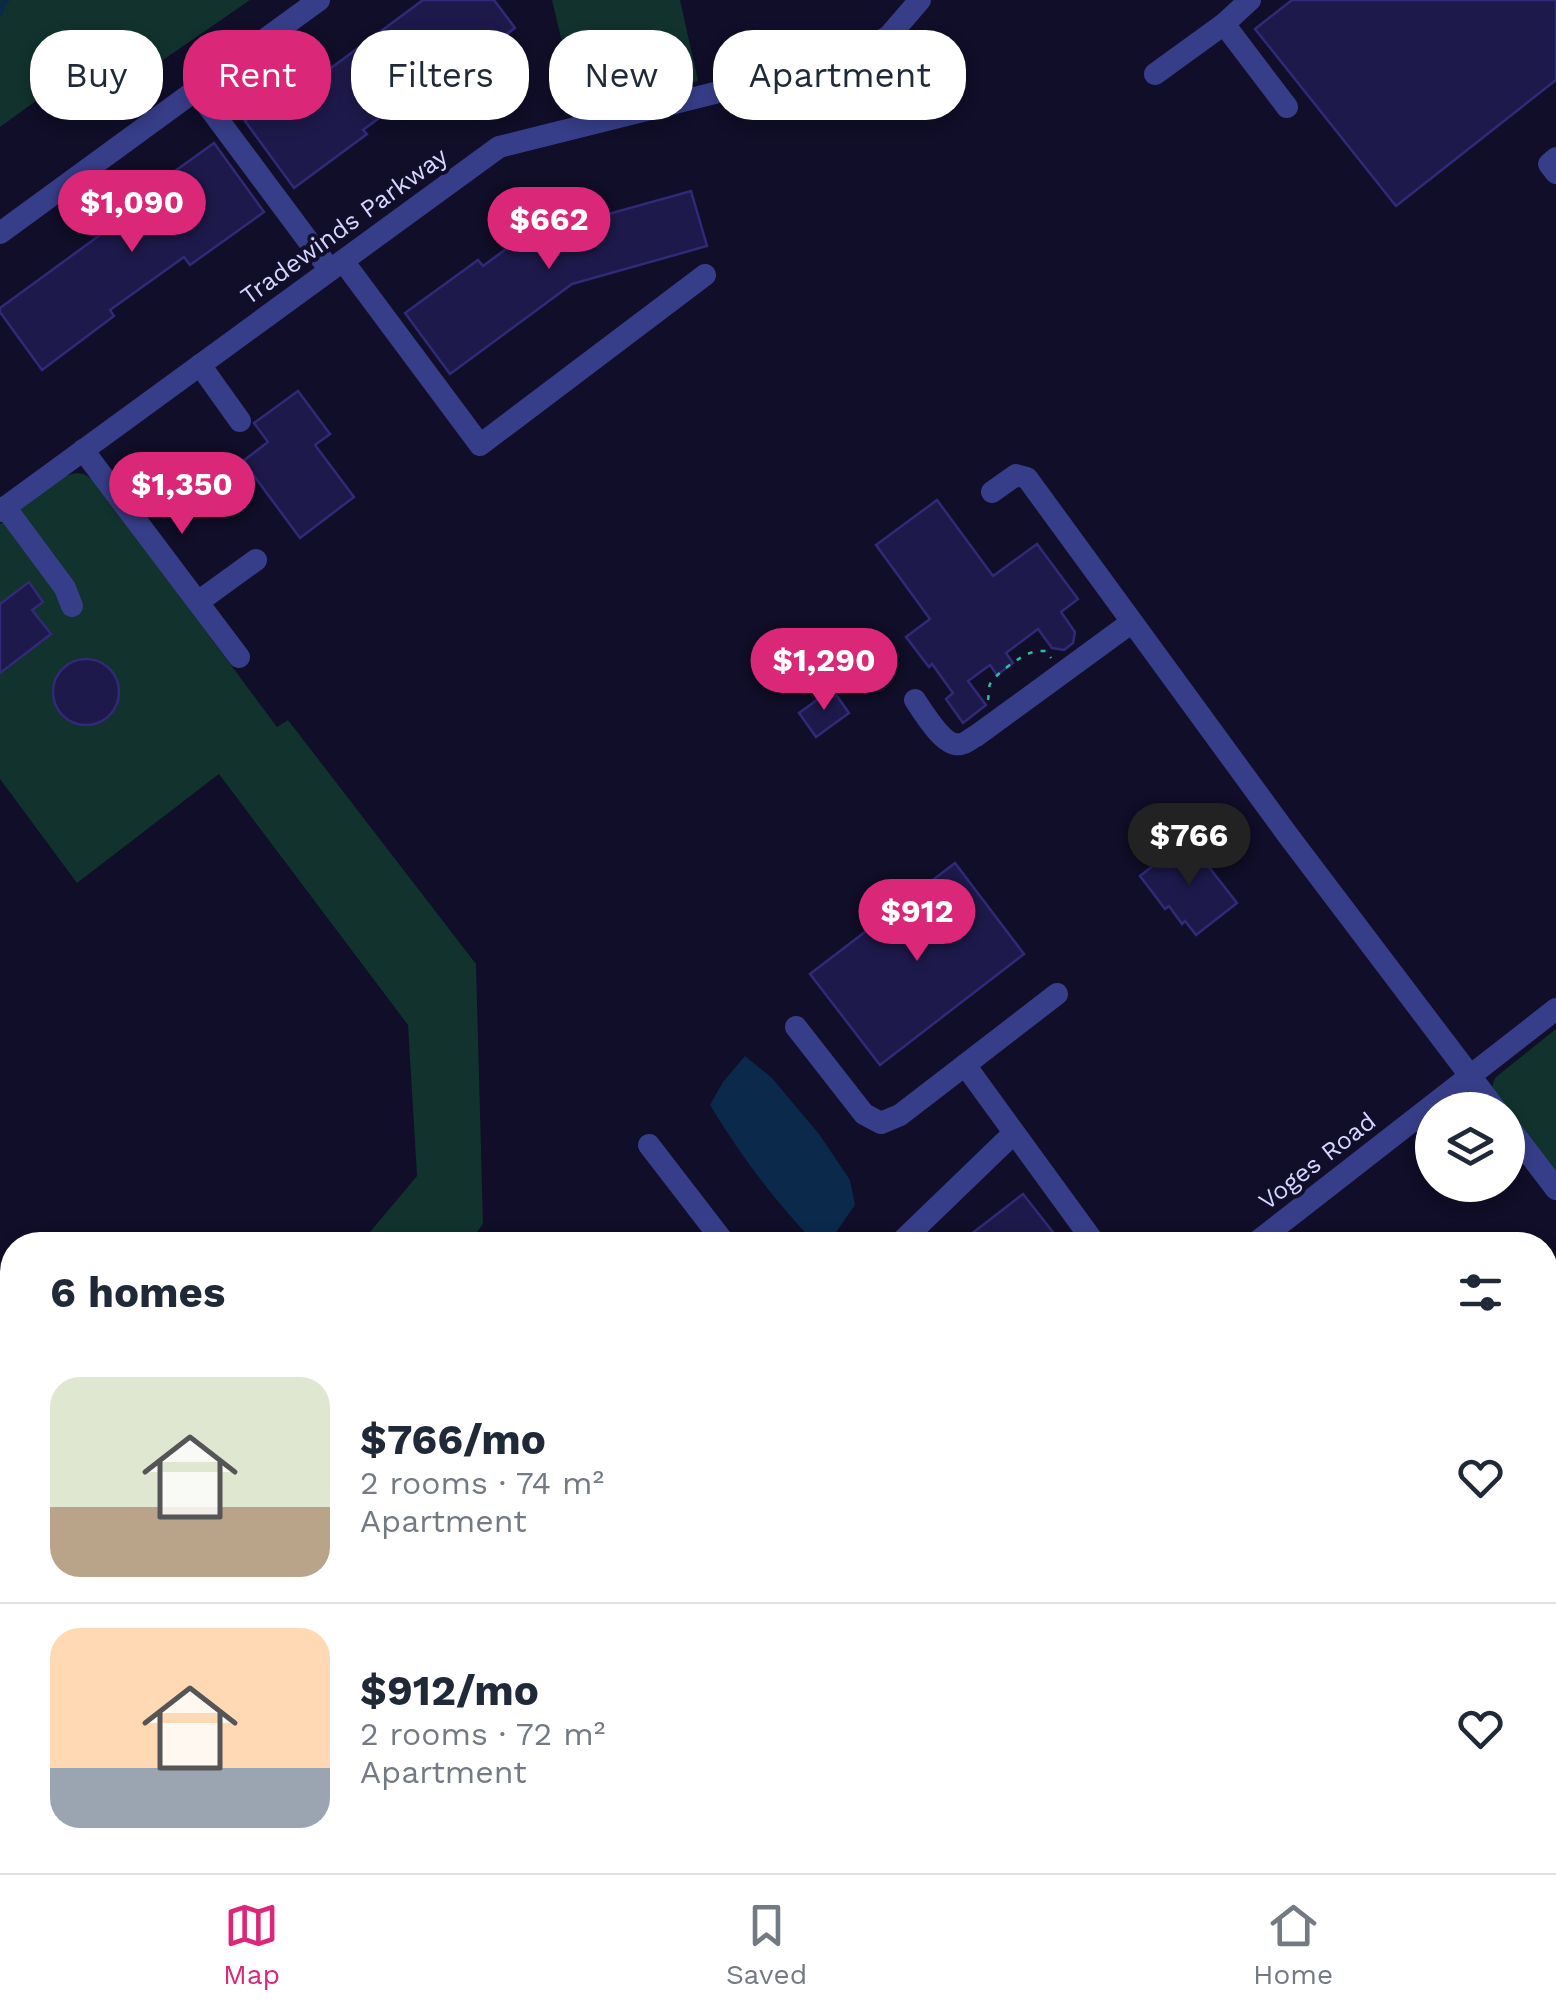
<!DOCTYPE html>
<html lang="en">
<head>
<meta charset="utf-8">
<style>
  :root { --surface:#fff; --page:#f6f6f7; --text:#1f2937; --muted:#747a83; --line:#e0e1e3; --accent:#db2777 }
  body { margin:0; font-family:"Work Sans",sans-serif; background:var(--page); color:var(--text); height:100vh; display:flex; flex-direction:column; font-size:38px; white-space:nowrap }
  * { box-sizing:border-box; margin:0 }
  p { font-size:32px; color:var(--muted) }
  .icon { flex:none; width:55px; height:55px; fill:none; stroke:currentColor; stroke-width:2; stroke-linecap:round; stroke-linejoin:round }
  .map { position:relative; flex:1; overflow:hidden }
  .panel { position:absolute; left:0px; top:1232px; width:1558px; height:642px; display:flex; flex-direction:column; background:var(--surface); border-radius:40px 40px 0 0; box-shadow:0 5px 15px #0003 }
  .panel>* { flex:none }
  .banner { position:absolute; left:30px; top:30px; width:1000px; height:90px; display:flex; gap:20px }
  .controls { position:absolute; left:1415px; top:1092px; display:grid; gap:20px }
  .controls a { display:grid; place-items:center; width:110px; height:110px; border-radius:50%; background:var(--surface); box-shadow:0 5px 15px #0003; font-size:50px }
  .price { position:absolute; translate:-50% -85px; padding:0 22px; border-radius:35px; background:var(--accent); color:#fff; font-size:32px; line-height:65px; filter:drop-shadow(0 2px 5px #0008) }
  .price::after { content:''; position:absolute; left:50%; top:60px; width:30px; height:22px; margin-left:-15px; background:inherit; clip-path:polygon(0 0,100% 0,50% 100%) }
  .price.on { background:#222; color:#fff }
  ul { padding:0; list-style:none }
  li { display:flex; align-items:center; gap:30px; height:250px; padding:0 50px }
  li+li { border-top:2px solid var(--line) }
  li span { display:grid; place-items:center; flex:none; width:280px; height:200px; border-radius:30px; color:#555 }
  li>.icon { margin-inline-start:auto }
  span .icon { width:120px; height:120px; fill:#fffc; stroke-width:1 }
  li b { font-size:42px }
  h2 { display:flex; justify-content:space-between; align-items:center; height:120px; padding:0 50px; font-size:42px }
  .chip { padding:0 35px; border-radius:40px; background:var(--surface); box-shadow:0 5px 15px #0003; font-size:35px; line-height:90px }
  .chip.on { background:var(--accent); color:#fff }
  .tabs { display:flex; justify-content:space-around; align-items:center; height:140px; border-top:2px solid var(--line); background:var(--surface); font-size:28px; color:var(--muted) }
  .tabs a { display:grid; justify-items:center; gap:5px }
  .tabs .on { color:var(--accent) }
  .map>svg:first-child { display:block }
  .green { fill:#11322d }
  .water { fill:#0a294b }
  .lines { fill:none; stroke-linecap:round; stroke-linejoin:round }
  .stream { stroke:#0a294b; stroke-width:5 }
  .building { fill:#1d194a; stroke:#302a77; stroke-width:2.5 }
  .path { stroke:#29bfa4; stroke-width:2.5; stroke-dasharray:5 8; stroke-linecap:butt }
  .minor { stroke:#373e89; stroke-width:22 }
  .labels { text-anchor:middle; dominant-baseline:central; stroke-width:8; stroke-linejoin:round; paint-order:stroke }
  .street-label { font-size:25px; fill:#d5d5ff; stroke:#100e28 }
</style>
</head>
<body>
<div class="map">
<svg width="1556" height="1873" viewBox="0 0 1556 1873">
  <rect width="100%" height="100%" fill="#100e28"/>
  <g class="green">
    <polygon points="0,0 250,0 105,100 81,68 0,127"/>
    <polygon points="552,0 680,0 698,81 578,109"/>
    <polygon points="76,473 84,474 93,480 277,727 288,720 476,964 483,1224 467,1245 359,1245 417,1176 408,1025 219,774 77,883 0,779 0,524 66,476"/>
    <path d="M1556,1029V1177L1508,1114V1110H1505C1497,1098 1487,1091 1496,1077Z"/>
  </g>
  <path class="water" d="M745,1056L772,1078L819,1134L850,1180L855,1205L830,1241L814,1242C774,1200 740,1155 710,1105L723,1082Z"/>
  <g class="lines">
    <polyline class="stream" points="0,14 3,3 7,0"/>
  </g>
  <g class="building">
    <polygon points="423,0 494,0 515,28 440,83 435,77 363,130 367,134 294,188 245,121 326,62 331,68"/>
    <polygon points="1292,0 1556,0 1556,80 1396,206 1255,29"/>
    <polygon points="214,143 264,212 190,265 184,257 110,310 114,316 42,370 0,312 0,308 137,208 132,202"/>
    <polygon points="691,191 707,246 572,284 450,374 405,313 478,260 483,266 537,226 603,208 605,215"/>
    <polygon points="298,391 330,434 315,445 354,497 300,538 243,461 268,442 254,423"/>
    <polygon points="937,500 993,576 1037,544 1078,599 1061,612 1075,632 1073,643 1064,650 1052,648 1038,629 1006,653 1013,663 997,675 990,665 968,681 986,705 963,723 946,699 953,693 932,664 929,667 906,637 930,619 876,545"/>
    <polygon points="29,582 43,602 32,610 51,634 0,673 0,604"/>
    <circle cx="86" cy="692" r="33"/>
    <polygon points="832,689 849,713 816,737 799,713"/>
    <polygon points="1187,839 1237,903 1196,935 1185,921 1182,924 1169,906 1165,909 1140,876"/>
    <polygon points="955,863 1024,954 880,1065 810,974"/>
    <polygon points="1023,1194 1063,1245 978,1245 970,1235"/>
    <polygon points="0,1485 12,1501 12,1830 0,1813"/>
  </g>
  <g class="lines">
    <path class="path" d="M988,700C989,695 988,689 990,684C994,675 1021,656 1030,653C1035,651 1041,651 1046,651L1051,658"/>
    <g class="minor">
      <polyline points="1224,24 1287,107"/>
      <polyline points="1155,74 1224,24 1250,0"/>
      <polyline points="196,90 330,270"/>
      <polyline points="1556,158 1549,164 1556,173"/>
      <polyline points="0,233 319,0"/>
      <polyline points="343,261 480,445 705,275"/>
      <polyline points="200,365 240,421"/>
      <polyline points="83,450 239,657"/>
      <polyline points="992,492 1016,475 1027,478 1287,834 1496,1110"/>
      <polyline points="5,507 65,588 72,606"/>
      <polyline points="0,511 499,147 850,59 889,36 920,0"/>
      <polyline points="198,602 256,560"/>
      <path d="M915,700C924,713 944,748 961,744C967,743 971,738 976,736L1132,622"/>
      <polyline points="796,1027 864,1114 881,1123 900,1115 965,1065 1096,1245"/>
      <polyline points="965,1065 1057,994"/>
      <polyline points="1508,1126 1556,1189"/>
      <polyline points="649,1145 726,1245"/>
      <polyline points="898,1245 1013,1134"/>
      <polyline points="1253,1245 1556,1009"/>
      <polyline points="0,1319 12,1320"/>
      <polyline points="532,1862 540,1873"/>
      <polyline points="256,1873 270,1862"/>
      <polyline points="445,1873 459,1862"/>
      <polyline points="777,1873 788,1865 786,1862"/>
    </g>
  </g>
  <g class="labels">
    <g class="street-label">
      <text transform="translate(344 226) rotate(-36)">Tradewinds Parkway</text>
      <text transform="translate(1317 1161) rotate(-38)">Voges Road</text>
    </g>
  </g>
</svg>
<div class="controls">
<a><svg class="icon" aria-label="layers" viewBox="0 0 24 24"><path d="M12 4l9 5-9 5-9-5zM3 14l9 5 9-5"/></svg></a>
</div>
<b class="price" style="left:132px;top:255px">$1,090</b>
<b class="price" style="left:549px;top:272px">$662</b>
<b class="price" style="left:182px;top:537px">$1,350</b>
<b class="price" style="left:824px;top:713px">$1,290</b>
<b class="price on" style="left:1189px;top:888px">$766</b>
<b class="price" style="left:917px;top:964px">$912</b>
<div class="banner">
<a class="chip">Buy</a>
<a class="chip on">Rent</a>
<a class="chip">Filters</a>
<a class="chip">New</a>
<a class="chip">Apartment</a>
</div>
<section class="panel">
<h2>6 homes<svg class="icon" aria-label="filters" viewBox="0 0 24 24"><path d="M4 7h16M4 17h16"/><circle cx="9" cy="7" r="2"/><circle cx="15" cy="17" r="2"/></svg></h2>
<ul>
<li><span style="background:linear-gradient(#dfe7d0 65%,#b9a48a 0)"><svg class="icon" aria-label="home" viewBox="0 0 24 24"><path d="M3 11l9-7 9 7M6 9v11h12V9"/></svg></span><div><b>$766/mo</b><p>2 rooms · 74 m²</p><p>Apartment</p></div><svg class="icon" aria-label="heart" viewBox="0 0 24 24"><path d="M12 20l-8-8c-3-5 5-10 8-4 3-6 11-1 8 4z"/></svg></li>
<li><span style="background:linear-gradient(#ffd9b3 70%,#9aa5b1 0)"><svg class="icon" aria-label="home" viewBox="0 0 24 24"><path d="M3 11l9-7 9 7M6 9v11h12V9"/></svg></span><div><b>$912/mo</b><p>2 rooms · 72 m²</p><p>Apartment</p></div><svg class="icon" aria-label="heart" viewBox="0 0 24 24"><path d="M12 20l-8-8c-3-5 5-10 8-4 3-6 11-1 8 4z"/></svg></li>
</ul>
</section>
</div>
<nav class="tabs">
<a class="on"><svg class="icon" aria-label="map" viewBox="0 0 24 24"><path d="M3 6l6-2 6 2 6-2v14l-6 2-6-2-6 2zM9 4v14M15 6v14"/></svg>Map</a>
<a><svg class="icon" aria-label="saved" viewBox="0 0 24 24"><path d="M7 4h10v16l-5-4-5 4z"/></svg>Saved</a>
<a><svg class="icon" aria-label="home" viewBox="0 0 24 24"><path d="M3 11l9-7 9 7M6 9v11h12V9"/></svg>Home</a>
</nav>
</body>
</html>
